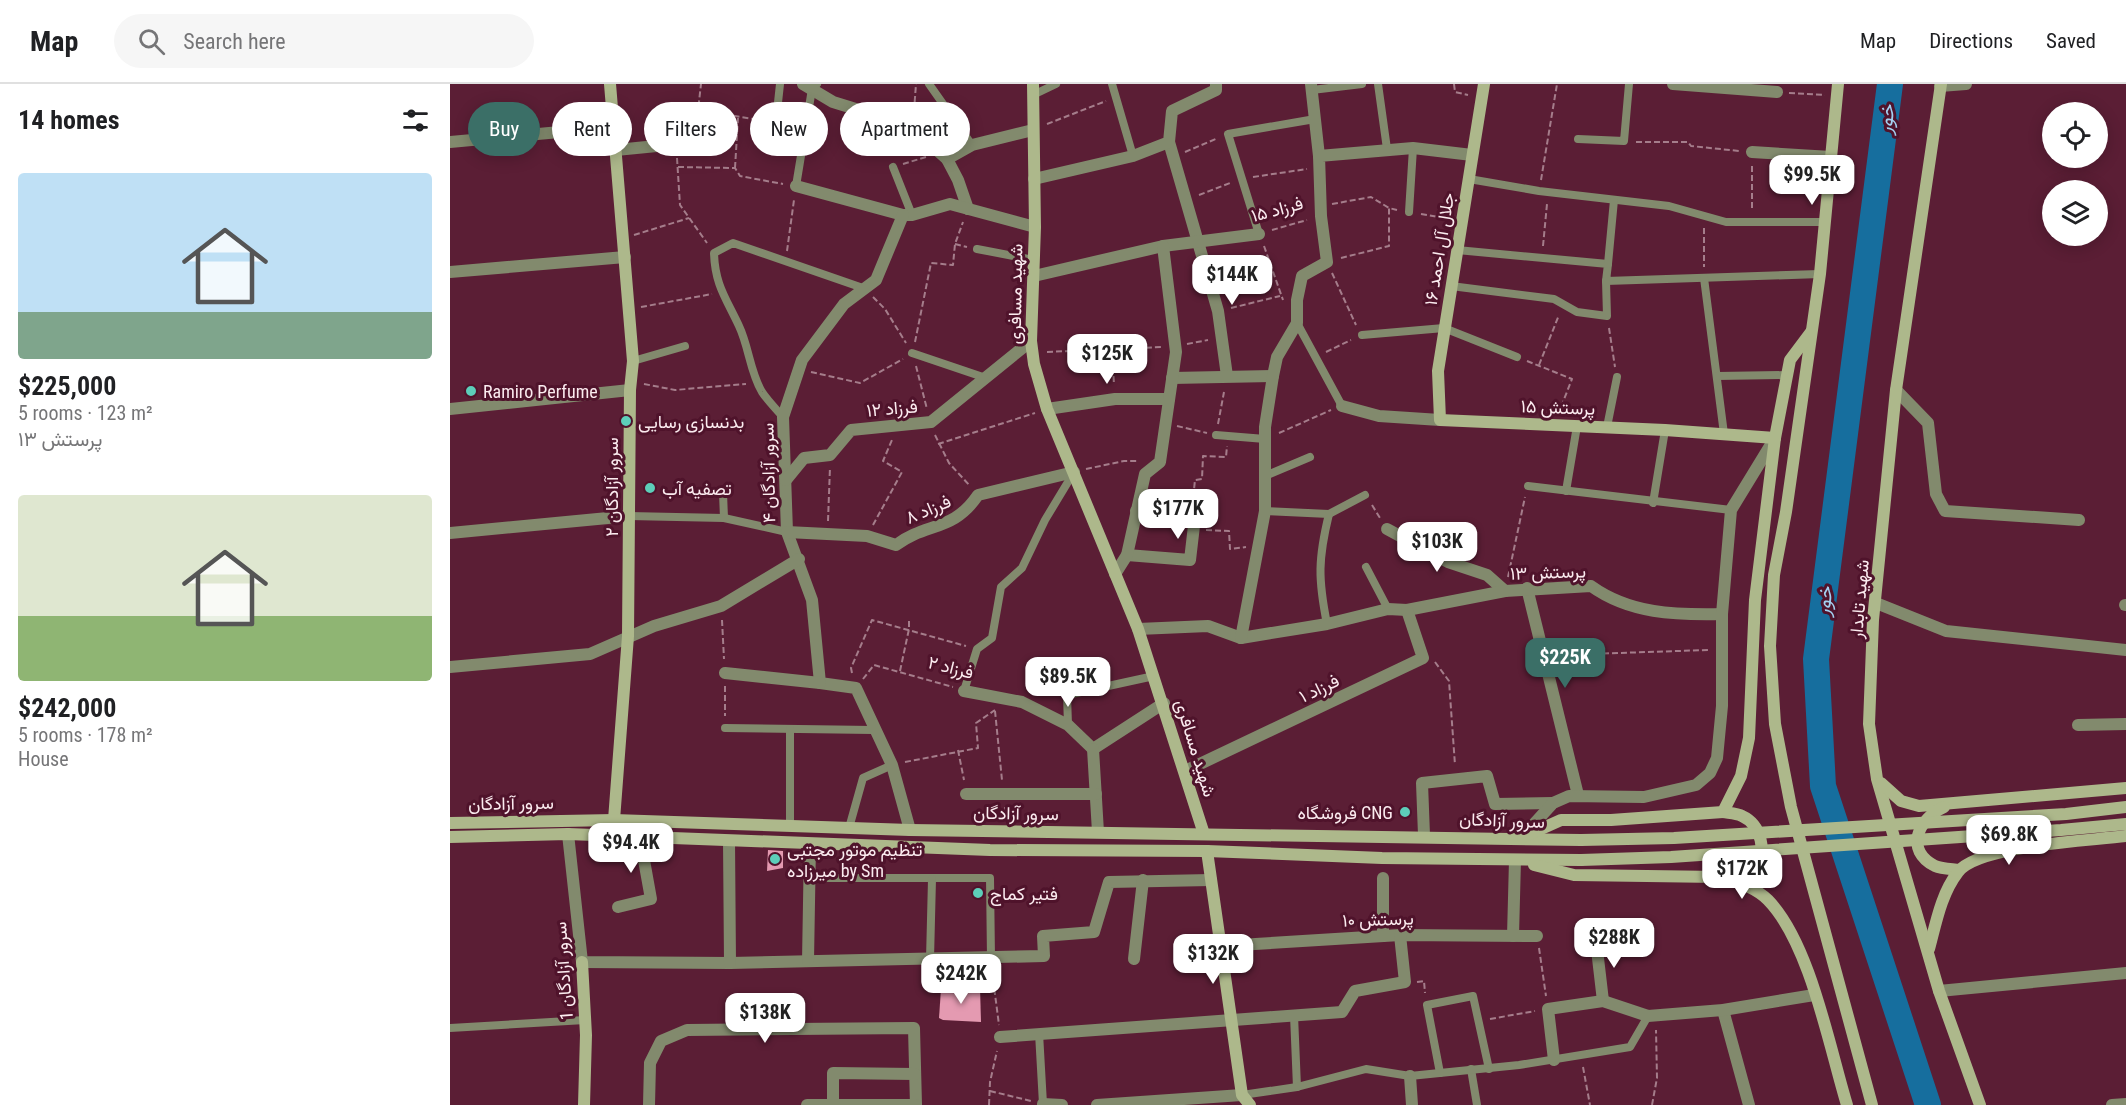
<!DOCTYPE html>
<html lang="en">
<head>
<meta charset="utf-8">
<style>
  :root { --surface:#fff; --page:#f6f6f6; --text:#202124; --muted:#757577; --line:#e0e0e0; --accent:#3b6f67 }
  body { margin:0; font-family:"Roboto Condensed",Vazirmatn,sans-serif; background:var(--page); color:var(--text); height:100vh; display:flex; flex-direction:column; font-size:22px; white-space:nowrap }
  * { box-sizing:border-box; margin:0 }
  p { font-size:20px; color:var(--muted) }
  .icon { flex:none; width:33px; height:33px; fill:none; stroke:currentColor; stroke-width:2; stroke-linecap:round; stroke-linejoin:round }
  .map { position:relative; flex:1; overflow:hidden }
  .drawer { display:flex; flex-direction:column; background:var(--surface); width:450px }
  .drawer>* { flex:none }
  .hud { position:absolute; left:18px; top:18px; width:570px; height:54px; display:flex; gap:12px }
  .fabs { position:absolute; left:1592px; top:18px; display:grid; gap:12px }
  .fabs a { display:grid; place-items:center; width:66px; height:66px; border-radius:50%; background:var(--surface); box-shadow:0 3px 15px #0003; font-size:30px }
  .price { position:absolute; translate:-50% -51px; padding:0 14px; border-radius:12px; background:#fff; color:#222; font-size:20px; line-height:39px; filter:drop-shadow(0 2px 3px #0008) }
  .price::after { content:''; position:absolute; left:50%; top:36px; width:18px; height:14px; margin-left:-9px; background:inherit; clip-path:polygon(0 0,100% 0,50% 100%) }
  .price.selected { background:var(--accent); color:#fff }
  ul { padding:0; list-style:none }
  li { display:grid; align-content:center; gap:12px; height:318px; padding:0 18px }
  li span { display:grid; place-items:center; height:186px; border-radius:6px; color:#555 }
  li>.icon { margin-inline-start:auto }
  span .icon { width:108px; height:108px; fill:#fffc; stroke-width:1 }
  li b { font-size:26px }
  h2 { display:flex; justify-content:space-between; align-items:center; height:72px; padding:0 18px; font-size:26px }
  .chip { padding:0 21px; border-radius:27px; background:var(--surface); box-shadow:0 3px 15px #0003; font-size:21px; line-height:54px }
  .chip.selected { background:var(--accent); color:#fff }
  header { display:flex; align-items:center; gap:36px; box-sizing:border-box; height:84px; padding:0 30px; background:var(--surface); border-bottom:2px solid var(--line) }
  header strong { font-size:28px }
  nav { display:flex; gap:33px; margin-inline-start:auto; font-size:21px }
  .search { width:420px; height:54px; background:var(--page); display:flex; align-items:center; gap:15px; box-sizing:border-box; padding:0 21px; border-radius:33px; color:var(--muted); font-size:22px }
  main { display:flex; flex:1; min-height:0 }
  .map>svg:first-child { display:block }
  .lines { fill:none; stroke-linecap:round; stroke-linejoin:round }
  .river { stroke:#166e9e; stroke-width:26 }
  .building { fill:#e49ab1 }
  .path { stroke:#a57d8b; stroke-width:2; stroke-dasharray:6 3; stroke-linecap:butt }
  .lane { stroke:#828a6d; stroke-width:8 }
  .street { stroke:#828a6d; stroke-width:12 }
  .secondary { stroke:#adb88b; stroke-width:12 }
  .secondary-bridge { stroke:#adb88b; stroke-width:12 }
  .poi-dot { fill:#5dceb9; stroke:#4f132b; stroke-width:2 }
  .labels { text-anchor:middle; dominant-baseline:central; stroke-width:6; stroke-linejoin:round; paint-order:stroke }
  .street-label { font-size:18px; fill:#fbebef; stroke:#4f132b }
  .poi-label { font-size:18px; fill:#fbebef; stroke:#4f132b; text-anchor:start }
  .water-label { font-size:20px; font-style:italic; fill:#a3d1f1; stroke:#4f132b }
</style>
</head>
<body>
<header>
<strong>Map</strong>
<div class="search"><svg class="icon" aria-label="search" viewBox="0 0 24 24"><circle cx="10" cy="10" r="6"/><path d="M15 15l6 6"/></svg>Search here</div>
<nav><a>Map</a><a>Directions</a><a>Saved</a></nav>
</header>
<main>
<section class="drawer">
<h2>14 homes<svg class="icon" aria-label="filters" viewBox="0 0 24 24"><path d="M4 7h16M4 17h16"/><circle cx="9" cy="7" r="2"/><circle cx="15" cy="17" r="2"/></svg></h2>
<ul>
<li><span style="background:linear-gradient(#bfe0f5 75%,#7fa58c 0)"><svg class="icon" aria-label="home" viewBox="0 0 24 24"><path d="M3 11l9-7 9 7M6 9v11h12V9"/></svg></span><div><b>$225,000</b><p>5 rooms · 123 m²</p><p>پرستش ۱۳</p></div></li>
<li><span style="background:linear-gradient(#dfe7d0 65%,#8fb573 0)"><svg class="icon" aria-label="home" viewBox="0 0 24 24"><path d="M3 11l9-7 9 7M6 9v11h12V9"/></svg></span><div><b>$242,000</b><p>5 rooms · 178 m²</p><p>House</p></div></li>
</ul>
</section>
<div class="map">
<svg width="1676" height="1021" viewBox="0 0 1676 1021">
  <rect width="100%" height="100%" fill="#5b1e35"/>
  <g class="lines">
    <polyline class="river" points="1440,0 1366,575 1373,702 1478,1021"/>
  </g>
  <g class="building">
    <polygon points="318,766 333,767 333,784 317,787"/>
    <polygon points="530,903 531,938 493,936 489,934 491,905"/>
  </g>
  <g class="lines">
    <g class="path">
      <polyline points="1004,0 1005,8 1018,11"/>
      <polyline points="1339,9 1375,11"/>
      <polyline points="248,26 316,37"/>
      <polyline points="464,27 466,0"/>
      <polyline points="597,40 656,17"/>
      <polyline points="1186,58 1238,58 1241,62 1289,67"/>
      <polyline points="239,62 244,62 251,0"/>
      <polyline points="735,68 768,54"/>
      <polyline points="227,74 230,121 257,159"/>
      <polyline points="453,80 476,73"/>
      <polyline points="1302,82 1302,127"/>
      <polyline points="228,83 285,84 290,92 333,100"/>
      <polyline points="285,84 288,34"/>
      <polyline points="803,93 857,85"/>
      <polyline points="1091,96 1107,0"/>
      <polyline points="749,111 780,99"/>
      <polyline points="882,120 921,113 939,124"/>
      <polyline points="971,130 1001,135"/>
      <polyline points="1254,144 1254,183"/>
      <polyline points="822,146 857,136"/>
      <polyline points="184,151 239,134"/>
      <polyline points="505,160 517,163"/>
      <polyline points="814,162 833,216"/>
      <polyline points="1093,162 1097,120"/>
      <polyline points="337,167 344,116"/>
      <polyline points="891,174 939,162 939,124 947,126"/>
      <polyline points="882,189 906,241"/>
      <polyline points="423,213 435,225 456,259"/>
      <polyline points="191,223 262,210"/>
      <polyline points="781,224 830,212"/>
      <polyline points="1159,244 1165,283"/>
      <polyline points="465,258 481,179 503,181 505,160 513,138"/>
      <polyline points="737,260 758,256"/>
      <polyline points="662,265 664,301"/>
      <polyline points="597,268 711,263"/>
      <polyline points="876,268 901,256"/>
      <polyline points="1077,277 1122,295 1109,328"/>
      <polyline points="1089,281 1109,231"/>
      <polyline points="466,282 477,325"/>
      <polyline points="361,288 410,299 453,275"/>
      <polyline points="194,300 225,306 296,300"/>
      <polyline points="768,340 774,308"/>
      <polyline points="727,342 757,349"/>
      <polyline points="829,349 881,326"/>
      <polyline points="485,351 499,379 520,402"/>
      <polyline points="488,360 585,329"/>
      <polyline points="636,385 674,377 689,377"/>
      <polyline points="747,419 747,416 743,415 745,396 752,395 753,372 776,373 777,362"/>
      <polyline points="922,421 930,434"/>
      <polyline points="378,437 380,383"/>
      <polyline points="423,441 452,388 433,377 442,356"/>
      <polyline points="756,446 779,447 780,465 796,463"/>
      <polyline points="1058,493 1075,413"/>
      <polyline points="272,536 274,575"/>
      <polyline points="1108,571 1258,566"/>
      <polyline points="985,578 999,597 1005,681"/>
      <polyline points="450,587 459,545 459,534"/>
      <polyline points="402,589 401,584 422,536 516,562"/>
      <polyline points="413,595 424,581 503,603"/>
      <polyline points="275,602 275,632"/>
      <polyline points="545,627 552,696"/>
      <polyline points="508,666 514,696"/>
      <polyline points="455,678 528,664 526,639 545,626"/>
      <polyline points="555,723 556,735"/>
      <polyline points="1089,864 1096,912"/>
      <polyline points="542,887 549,941"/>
      <polyline points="967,898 974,897 975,909"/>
      <polyline points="1040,935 1085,927"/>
      <polyline points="1133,983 1140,1021"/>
      <polyline points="540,1007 581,1017"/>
      <polyline points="539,1021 540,998 547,967"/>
      <polyline points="1202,1021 1207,994 1206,946"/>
    </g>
    <g class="lane">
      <polyline points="479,0 522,61"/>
      <polyline points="662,0 683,72"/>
      <polyline points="928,0 937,65"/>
      <polyline points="862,6 912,0"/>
      <polyline points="583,11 606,0"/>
      <polyline points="326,37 330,0"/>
      <polyline points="1128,55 1174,57 1179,0"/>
      <polyline points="443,83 462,131"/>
      <polyline points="1019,95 1089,107 1219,122 1276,138 1375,138"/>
      <polyline points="346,102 362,5 367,0"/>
      <polyline points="959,128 963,64"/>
      <polyline points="809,150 778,50 865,35"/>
      <polyline points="527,165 584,176"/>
      <polyline points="1007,166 1158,180 1156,197 1370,190"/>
      <polyline points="1158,180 1164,116"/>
      <polyline points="1254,194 1274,350"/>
      <polyline points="1001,202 1104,215 1127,228 1157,232 1156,197"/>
      <polyline points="847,239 892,322"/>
      <polyline points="912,251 994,244 1067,273"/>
      <polyline points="462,269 533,293"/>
      <polyline points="183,277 235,262"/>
      <polyline points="1267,292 1337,291"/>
      <path d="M333,333C326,325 318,317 312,308C300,288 299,263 289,242C276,214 265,201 264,169L283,159L413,204"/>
      <polyline points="1157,343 1167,293"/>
      <polyline points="766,351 815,355"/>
      <polyline points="815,392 860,373"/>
      <polyline points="1078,402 1281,426"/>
      <polyline points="1116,407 1127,342"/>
      <polyline points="273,409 274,434"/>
      <polyline points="1203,419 1215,346"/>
      <polyline points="815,427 879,430 915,411"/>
      <polyline points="179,432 274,434 337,448"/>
      <polyline points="916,483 938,525"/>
      <path d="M877,540C868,495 868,475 879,430"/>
      <polyline points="514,607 527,565 542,554 551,503 572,484 595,436 624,388"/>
      <polyline points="618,641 617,611 704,592"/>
      <polyline points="275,644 423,646"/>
      <polyline points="340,742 340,645"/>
      <polyline points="399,744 413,694 442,681"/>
      <polyline points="360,794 540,794 541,875"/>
      <polyline points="480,875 482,795"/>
      <polyline points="844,931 847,1003"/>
      <polyline points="0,944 135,936"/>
      <polyline points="589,949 593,1020"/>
      <polyline points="1021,985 1027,1021"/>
      <polyline points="990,989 977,921 1023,912 1039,985"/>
      <polyline points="792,1011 847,1003 916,985 960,992 1069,981 1180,963 1198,932"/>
    </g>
    <g class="street">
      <polyline points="353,0 383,18 409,26 447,30 497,75 522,61 583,46"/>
      <polyline points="861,0 869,72"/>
      <polyline points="1223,0 1327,8"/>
      <polyline points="1490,2 1516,0"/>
      <polyline points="0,58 164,43"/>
      <polyline points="719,58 768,227 777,292"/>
      <polyline points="166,66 227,60"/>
      <polyline points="1302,68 1381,73"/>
      <polyline points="497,75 508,96 518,125"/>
      <polyline points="584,95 683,72 719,58 722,27 766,6 766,0"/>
      <polyline points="346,102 453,131 462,131 500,120 585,143"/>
      <polyline points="453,131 426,196 394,220 352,276 333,333 337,448 362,516 370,599 406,604 442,681 460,746"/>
      <polyline points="0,188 175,173"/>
      <polyline points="584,192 713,162 809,150"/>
      <polyline points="722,294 823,292"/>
      <polyline points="1446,306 1478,339 1486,410 1495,427 1629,436"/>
      <polyline points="892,322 929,332 990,336"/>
      <polyline points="0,325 180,306"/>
      <polyline points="597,325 665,315 719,315"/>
      <polyline points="336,396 354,374 380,371 401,346 481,338 581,257"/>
      <polyline points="937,445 998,478 1037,491 1055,507"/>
      <path d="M337,448L417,452L446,461C477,438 503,448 528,411L624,388"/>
      <polyline points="0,449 179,432"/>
      <polyline points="677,471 740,476 745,433 686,427"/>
      <polyline points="665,490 677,471 695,390 710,378 726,268 713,162"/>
      <polyline points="1077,504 1128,711"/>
      <polyline points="1426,519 1496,547 1676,566"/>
      <polyline points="1675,521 1676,521"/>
      <path d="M688,545L758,542L791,554L877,540L938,525L957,526L1055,507L1141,502C1180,530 1225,531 1272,530"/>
      <polyline points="791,554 815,427 815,343 823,292 827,273 847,239 847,216 852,192 877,178 871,132 869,72 963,64 1022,71"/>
      <polyline points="0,583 140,570 204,542 271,522 349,475"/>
      <polyline points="275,589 370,599"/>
      <polyline points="514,607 572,618 618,641 643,665 714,619"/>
      <polyline points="1628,641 1676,640"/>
      <polyline points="643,665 648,748"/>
      <polyline points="735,687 973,574 957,526"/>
      <polyline points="516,710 646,710"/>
      <polyline points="118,750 132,878 280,879 594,872 593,852 644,848 659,798 761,796"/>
      <polyline points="974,751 972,699 1037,692 1045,720 1103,719"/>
      <polyline points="1072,753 1103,719 1119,712 1194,713 1246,701 1260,689 1267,674 1272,622 1272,530 1281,426 1325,354"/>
      <polyline points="279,757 280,879"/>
      <polyline points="933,794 933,852"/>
      <polyline points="168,823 201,815 190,754"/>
      <polyline points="1063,852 1065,776"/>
      <polyline points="1146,857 1153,917"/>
      <polyline points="772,862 950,851 1087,852"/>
      <polyline points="684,875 693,796"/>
      <polyline points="358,877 360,760"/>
      <polyline points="1489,907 1676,889"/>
      <polyline points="1273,926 1299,1021"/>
      <polyline points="550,953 892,928 905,907 955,898 950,851"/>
      <polyline points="1104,976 1098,925 1153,917 1198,932 1273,926 1364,911"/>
      <polyline points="960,992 962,1021"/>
      <polyline points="593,1020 612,1021"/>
      <polyline points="199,1021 200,979 211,957 237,946 464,944 466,1021"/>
      <polyline points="357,1021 466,1021"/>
      <polyline points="383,1021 383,989 465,990"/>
      <polyline points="647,1021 792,1011"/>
      <polyline points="1662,1021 1676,1020"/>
    </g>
    <g class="secondary">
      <polyline points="160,0 183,277 180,306 178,552 164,736"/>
      <polyline points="583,0 585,143 581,257 584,280 597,325 688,545 754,750"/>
      <polyline points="1034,0 988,287 990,336 1215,346 1325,354"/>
      <polyline points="1388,0 1370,190 1336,428 1324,491 1320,562 1325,640 1341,723 1422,1021"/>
      <polyline points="1491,0 1446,306 1423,536 1419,640 1427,695 1489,907 1530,1021"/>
      <polyline points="1431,699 1451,717 1469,722 1676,704"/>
      <path d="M1494,723C1468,735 1454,766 1485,782C1492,785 1502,785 1509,786"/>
      <path d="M1273,728C1279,729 1287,729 1292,732C1312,741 1317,769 1306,787C1302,792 1296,795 1290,798"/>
      <polyline points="0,739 164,736 460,746 1131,756"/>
      <polyline points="0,753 118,750 540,766 757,767 932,774 1131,776"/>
      <polyline points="1073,753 1111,736 1161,736 1273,728 1291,692 1299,654 1305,516 1325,354 1340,276 1361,248"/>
      <polyline points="757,767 792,1011 800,1021"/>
      <path d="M1084,781L1124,791L1269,793C1286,797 1305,803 1318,816C1360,859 1379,962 1397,1021"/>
      <path d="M1479,865C1486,839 1491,810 1508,788C1529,761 1640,757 1676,752"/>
      <polyline points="132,878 136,951 134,1021"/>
    </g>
    <g class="secondary-bridge">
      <polyline points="1131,756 1224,754 1616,730 1676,723"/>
      <polyline points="1131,776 1221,773 1611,746 1676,740"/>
    </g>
  </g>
  <g class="poi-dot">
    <circle cx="21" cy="307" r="6"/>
    <circle cx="176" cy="337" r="6"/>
    <circle cx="200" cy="404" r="6"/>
    <circle cx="955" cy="728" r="6"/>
    <circle cx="325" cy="775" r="6"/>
    <circle cx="528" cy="809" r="6"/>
  </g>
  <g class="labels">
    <g class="street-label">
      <text transform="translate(827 125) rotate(-15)">فرزاد ۱۵</text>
      <text transform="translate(989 165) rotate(-81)">جلال آل احمد ۱۶</text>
      <text transform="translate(565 210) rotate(-89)">شهید مسافری</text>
      <text transform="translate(1108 323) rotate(2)">پرستش ۱۵</text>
      <text transform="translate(442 324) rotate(-5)">فرزاد ۱۲</text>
      <text transform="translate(318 389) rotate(-91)">سرور آزادگان ۴</text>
      <text transform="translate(161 403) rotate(-90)">سرور آزادگان ۲</text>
      <text transform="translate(478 425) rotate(-23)">فرزاد ۸</text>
      <text transform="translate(1098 488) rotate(-2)">پرستش ۱۳</text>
      <text transform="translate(1409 515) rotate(-85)">شهید تابدار</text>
      <text transform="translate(501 583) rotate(14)">فرزاد ۲</text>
      <text transform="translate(869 604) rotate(-26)">فرزاد ۱</text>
      <text transform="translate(746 664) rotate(73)">شهید مسافری</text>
      <text transform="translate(61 719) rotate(-1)">سرور آزادگان</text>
      <text transform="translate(566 729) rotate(1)">سرور آزادگان</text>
      <text transform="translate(1052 736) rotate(2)">سرور آزادگان</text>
      <text transform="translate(928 835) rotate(-2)">پرستش ۱۰</text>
      <text transform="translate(113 887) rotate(-94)">سرور آزادگان 1</text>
    </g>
    <g class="poi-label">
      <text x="33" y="307">Ramiro Perfume</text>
      <text x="188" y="337">بدنسازی رسایی</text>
      <text x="212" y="404">تصفیه آب</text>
      <text x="943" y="728" text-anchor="end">فروشگاه CNG</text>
      <text x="337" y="765">تنظیم موتور مجتبی<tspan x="337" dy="21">میرزاده by Sm</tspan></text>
      <text x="540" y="809">فتیر کماج</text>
    </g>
    <g class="water-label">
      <text transform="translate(1436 35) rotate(-83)">خور</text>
      <text transform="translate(1374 517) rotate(-83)">خور</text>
    </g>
  </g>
</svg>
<div class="fabs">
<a><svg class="icon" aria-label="locate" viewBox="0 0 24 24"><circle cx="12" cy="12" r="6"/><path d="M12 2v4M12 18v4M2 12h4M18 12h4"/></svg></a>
<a><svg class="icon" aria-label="layers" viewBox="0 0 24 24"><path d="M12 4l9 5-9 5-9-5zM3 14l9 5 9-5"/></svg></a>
</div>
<b class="price" style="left:1362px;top:122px">$99.5K</b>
<b class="price" style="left:782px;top:222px">$144K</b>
<b class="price" style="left:657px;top:301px">$125K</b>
<b class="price" style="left:728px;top:456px">$177K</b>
<b class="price" style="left:987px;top:489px">$103K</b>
<b class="price selected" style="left:1115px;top:605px">$225K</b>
<b class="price" style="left:618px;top:624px">$89.5K</b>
<b class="price" style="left:1559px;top:782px">$69.8K</b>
<b class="price" style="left:181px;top:790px">$94.4K</b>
<b class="price" style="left:1292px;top:816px">$172K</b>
<b class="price" style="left:1164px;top:885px">$288K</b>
<b class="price" style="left:763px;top:901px">$132K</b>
<b class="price" style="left:511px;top:921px">$242K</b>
<b class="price" style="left:315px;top:960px">$138K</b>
<div class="hud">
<a class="chip selected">Buy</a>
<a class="chip">Rent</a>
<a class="chip">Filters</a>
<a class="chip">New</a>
<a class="chip">Apartment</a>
</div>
</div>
</main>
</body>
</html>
